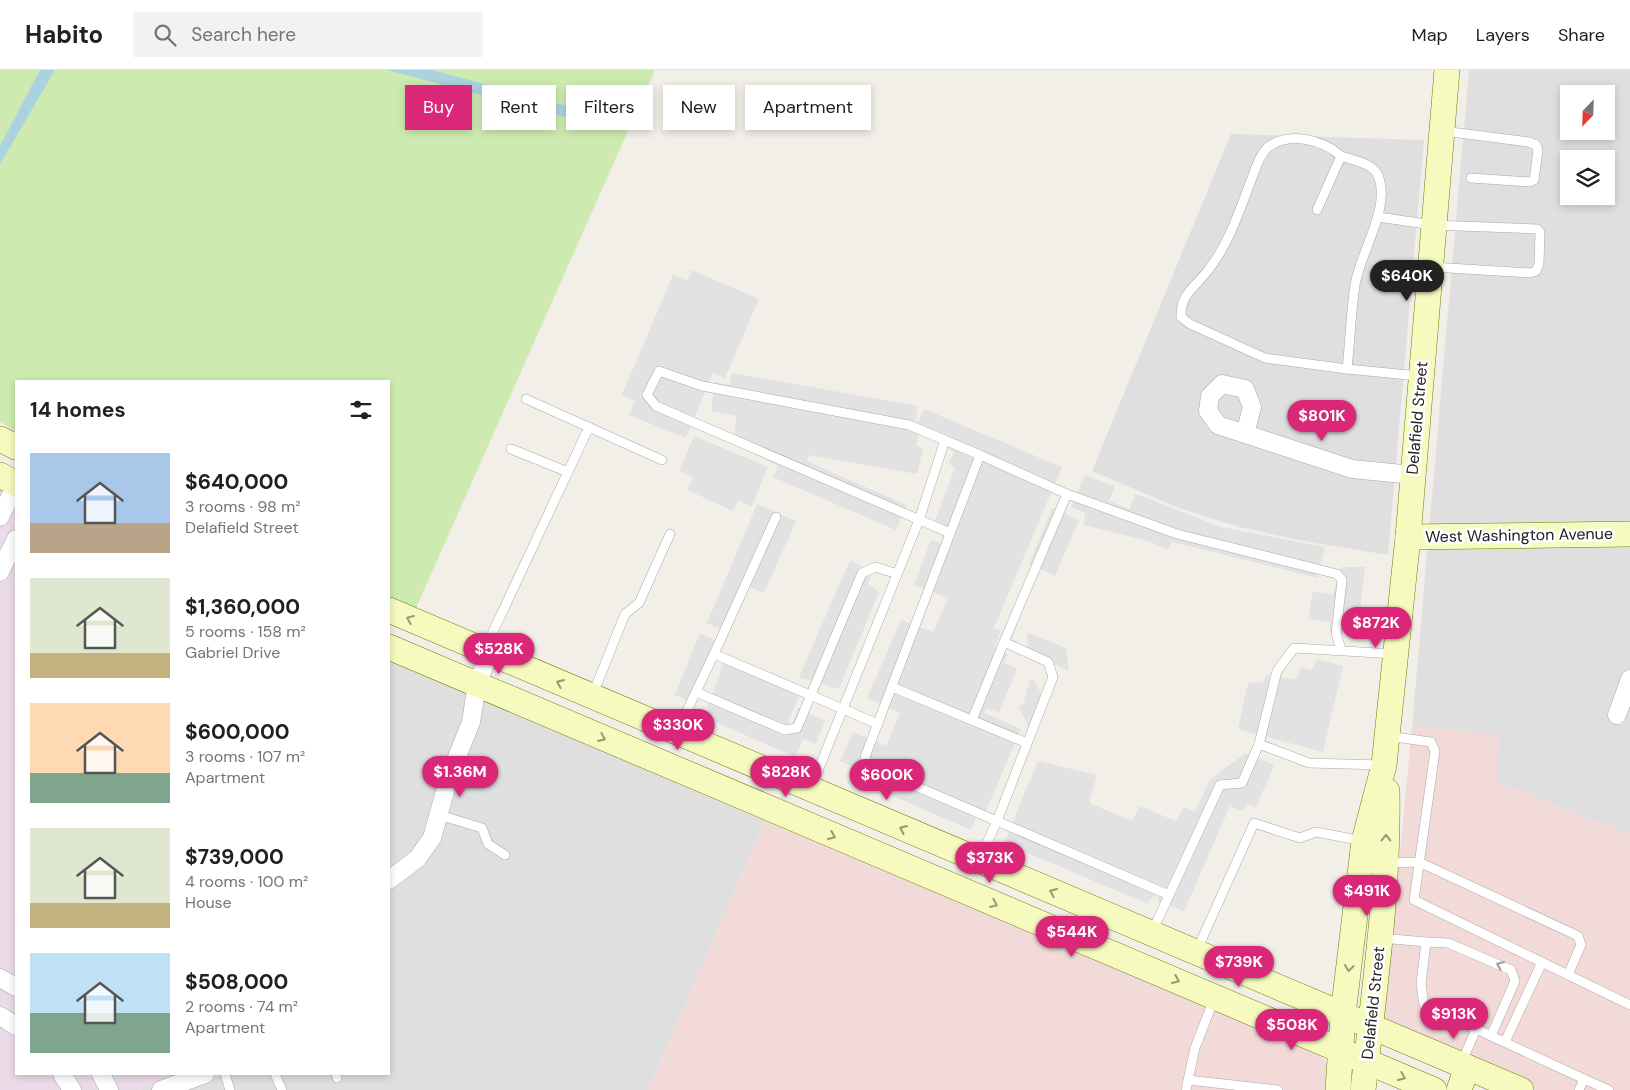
<!DOCTYPE html>
<html lang="en">
<head>
<meta charset="utf-8">
<style>
  :root { --surface:#fff; --page:#f2f2f2; --text:#202124; --muted:#757577; --line:#e0e0e0; --accent:#db2777 }
  body { margin:0; font-family:"DM Sans",sans-serif; background:var(--page); color:var(--text); height:100vh; display:flex; flex-direction:column; font-size:19px; white-space:nowrap }
  * { box-sizing:border-box; margin:0 }
  p { font-size:16px; color:var(--muted) }
  .icon { flex:none; width:28px; height:28px; fill:none; stroke:currentColor; stroke-width:2; stroke-linecap:round; stroke-linejoin:round }
  .map { position:relative; flex:1; overflow:hidden }
  .drawer { position:absolute; left:15px; top:310px; width:375px; height:695px; display:flex; flex-direction:column; background:var(--surface); border-radius:0px; box-shadow:0 2px 8px #0003 }
  .drawer>* { flex:none }
  .banner { position:absolute; left:405px; top:15px; width:475px; height:45px; display:flex; gap:10px }
  .needle { width:32px; rotate:203deg }
  .fabs { position:absolute; left:1560px; top:15px; display:grid; gap:10px }
  .fabs a { display:grid; place-items:center; width:55px; height:55px; border-radius:0px; background:var(--surface); box-shadow:0 2px 8px #0003; font-size:25px }
  .price { position:absolute; translate:-50% -42px; padding:0 11px; border-radius:18px; background:var(--accent); color:#fff; font-size:16px; line-height:32px; filter:drop-shadow(0 1px 2px #0008) }
  .price::after { content:''; position:absolute; left:50%; top:30px; width:15px; height:11px; margin-left:-8px; background:inherit; clip-path:polygon(0 0,100% 0,50% 100%) }
  .price.current { background:#222; color:#fff }
  ul { padding:0; list-style:none }
  li { display:flex; align-items:center; gap:15px; height:125px; padding:0 15px }
  li span { display:grid; place-items:center; flex:none; width:140px; height:100px; border-radius:0px; color:#555 }
  li>.icon { margin-inline-start:auto }
  span .icon { width:60px; height:60px; fill:#fffc; stroke-width:1 }
  li b { font-size:21px }
  h2 { display:flex; justify-content:space-between; align-items:center; height:60px; padding:0 15px; font-size:21px }
  .pill { padding:0 18px; border-radius:0px; background:var(--surface); box-shadow:0 2px 8px #0003; font-size:18px; line-height:45px }
  .pill.current { background:var(--accent); color:#fff }
  header { display:flex; align-items:center; gap:30px; box-sizing:border-box; height:70px; padding:0 25px; background:var(--surface); border-bottom:1px solid var(--line) }
  header strong { font-size:24px }
  nav { display:flex; gap:28px; margin-inline-start:auto; font-size:18px }
  .search { width:350px; height:45px; background:var(--page); display:flex; align-items:center; gap:12px; box-sizing:border-box; padding:0 18px; border-radius:0px; color:var(--muted); font-size:19px }
  .map>svg:first-child { display:block }
  .residential { fill:#e0dfdf; fill-rule:evenodd }
  .commercial { fill:#f2dad9 }
  .industrial { fill:#ebdbe8 }
  .grass { fill:#cdebb0 }
  .parking { fill:#e2e2e2 }
  .water { fill:#aad3df }
  .lines { fill:none; stroke-linecap:round; stroke-linejoin:round }
  .lane-casing { stroke:#a9a9a9; stroke-width:10 }
  .street-casing { stroke:#a9a9a9; stroke-width:19 }
  .secondary-casing { stroke:#707d05; stroke-width:26 }
  .lane { stroke:#fff; stroke-width:9 }
  .street { stroke:#fff; stroke-width:18 }
  .secondary { stroke:#f7fabf; stroke-width:25 }
  .oneway { stroke:#979978 }
  .oneway2 { stroke:#9c9c9c }
  .labels { text-anchor:middle; dominant-baseline:central; stroke-width:5; stroke-linejoin:round; paint-order:stroke }
  .street-label { font-size:16px; fill:#222; stroke:#fff }
</style>
</head>
<body>
<header>
<strong>Habito</strong>
<div class="search"><svg class="icon" aria-label="search" viewBox="0 0 24 24"><circle cx="10" cy="10" r="6"/><path d="M15 15l6 6"/></svg>Search here</div>
<nav><a>Map</a><a>Layers</a><a>Share</a></nav>
</header>
<div class="map">
<svg width="1630" height="1020" viewBox="0 0 1630 1020">
  <rect width="100%" height="100%" fill="#f2efe9"/>
  <g class="residential">
    <path d="M1469,0H1630V765L1497,712L1412,657ZM1569,24H1606V61H1569ZM1569,89H1606V126H1569Z"/>
    <polygon points="1231,64 1424,70 1388,485 1298,470 1236,456 1179,438 1092,401"/>
    <polygon points="391,591 765,751 648,1020 140,1020 185,1004 389,1004 389,597"/>
  </g>
  <g class="commercial">
    <polygon points="1412,657 1500,664 1497,712 1630,765 1630,1020 1536,1020 1394,959 1384,951"/>
    <polygon points="765,751 1315,983 1323,988 1327,994 1325,1020 648,1020"/>
  </g>
  <polygon class="industrial" points="0,418 16,426 16,1004 185,1004 140,1020 0,1020"/>
  <polygon class="grass" points="0,0 655,0 416,538 389,527 389,311 16,311 16,361 0,352"/>
  <g class="parking">
    <polygon points="692,200 759,229 725,308 713,303 686,368 629,345 635,331 622,325 673,205 687,211"/>
    <polygon points="732,303 918,336 915,351 919,351 924,339 1062,397 994,558 1001,561 994,578 1008,584 1004,593 1017,599 999,643 987,638 984,643 1021,659 982,750 976,748 971,760 863,713 866,703 840,691 853,662 886,676 900,643 867,628 901,550 933,562 948,528 914,515 931,470 941,473 944,467 931,461 955,398 949,394 954,382 919,363 916,376 923,378 917,404 809,385 807,391 906,435 896,460 773,407 778,396 734,374 736,346 711,341 715,312 729,315"/>
    <polygon points="694,366 768,397 752,436 738,431 733,441 687,420 693,407 679,401"/>
    <polygon points="1085,405 1115,416 1109,431 1129,439 1136,424 1221,457 1325,477 1317,508 1172,472 1168,480 1151,472 1084,455 1085,443 1071,437"/>
    <polygon points="757,434 796,451 764,523 745,515 724,561 707,553"/>
    <polygon points="1052,438 1079,450 1055,506 1029,494"/>
    <polygon points="850,490 872,503 868,514 879,522 839,619 799,607"/>
    <polygon points="1341,497 1365,497 1357,565 1330,562 1330,552 1308,549 1313,521 1333,525"/>
    <polygon points="1027,562 1066,578 1069,601 1028,583"/>
    <polygon points="700,563 719,572 691,632 675,625"/>
    <polygon points="725,589 801,622 788,652 792,654 798,638 825,651 816,674 803,669 795,687 704,647"/>
    <polygon points="1317,589 1343,596 1323,682 1238,659 1248,613 1263,612 1266,605 1296,610 1301,597 1312,600"/>
    <polygon points="1034,609 1044,630 1031,664 1019,636 1025,633 1023,628 1027,626 1025,620 1030,617 1028,612"/>
    <polygon points="1246,683 1274,695 1256,737 1247,734 1242,741 1230,736 1184,841 1157,831 1159,825 1154,824 1148,834 1004,773 1038,691 1097,705 1089,733 1132,751 1140,736 1176,751 1184,737 1195,742 1210,709"/>
  </g>
  <g class="water">
    <polygon points="40,0 55,0 0,94 0,76"/>
    <polygon points="387,0 432,0 616,49 614,60"/>
  </g>
  <g class="lines">
    <g class="lane-casing">
      <g id="lane">
        <polyline points="1443,61 1529,72 1536,75 1538,80 1534,110 1530,112 1471,108"/>
        <path d="M1317,140L1341,86C1355,91 1374,93 1379,108C1390,139 1360,183 1355,215C1351,242 1350,271 1347,299L1265,288L1190,254L1181,247C1180,223 1197,216 1209,199C1233,168 1244,126 1259,90C1261,86 1265,80 1268,77C1290,61 1323,70 1341,86"/>
        <polyline points="1378,147 1433,155 1537,159 1540,162 1539,194 1536,201 1530,203 1432,197"/>
        <polyline points="1347,299 1419,306"/>
        <polyline points="526,329 662,390"/>
        <polyline points="511,379 568,402"/>
        <polyline points="980,385 1067,424 1177,464 1337,504 1342,510 1336,564 1341,579"/>
        <polyline points="950,463 656,336 647,325 659,301 702,316 909,355 980,385 865,687 869,696 1169,825"/>
        <polyline points="491,580 492,564 589,357"/>
        <polyline points="714,584 776,447"/>
        <polyline points="892,617 1027,673"/>
        <polyline points="696,622 714,584 878,654"/>
        <polyline points="593,624 625,544 639,533 670,464"/>
        <polyline points="972,650 1004,572"/>
        <polyline points="677,661 696,622 785,660 797,658 862,503 876,497 897,504"/>
        <polyline points="1387,666 1431,672 1435,681 1414,830 1630,935"/>
        <polyline points="1259,674 1277,601 1294,578 1395,584"/>
        <polyline points="811,718 919,450 945,370"/>
        <polyline points="439,745 482,758 488,774 505,785"/>
        <polyline points="980,788 997,751 1053,607 1048,592 1004,572 1067,424"/>
        <polyline points="1388,793 1419,792 1578,866 1581,875 1568,905"/>
        <polyline points="1152,862 1220,715 1242,713 1259,674 1309,693 1381,695"/>
        <polyline points="1381,868 1426,872 1421,914 1424,935 1476,959 1462,992"/>
        <polyline points="1426,872 1448,873 1511,900 1515,911 1491,966"/>
        <polyline points="1197,880 1254,753 1300,768 1316,762 1363,771"/>
        <polyline points="1476,959 1584,1009"/>
        <polyline points="1505,972 1542,892"/>
        <polyline points="225,1004 230,1020"/>
        <polyline points="275,1004 282,1020"/>
        <polyline points="336,1004 337,1008"/>
        <polyline points="1188,1010 1278,1020"/>
        <polyline points="1186,1020 1195,978 1214,929"/>
        <polyline points="1579,1020 1584,1009 1609,1020"/>
      </g>
    </g>
    <g class="street-casing">
      <g id="street">
        <polyline points="1245,364 1252,337 1245,319 1222,314 1210,326 1208,341 1218,355 1352,399 1413,405"/>
        <polyline points="0,447 16,415"/>
        <polyline points="0,502 16,469"/>
        <polyline points="1617,645 1630,609"/>
        <polyline points="389,810 417,789 432,768 449,707 471,652 477,614 490,583"/>
        <polyline points="0,908 16,917"/>
        <polyline points="0,946 16,956"/>
        <polyline points="62,1004 72,1020"/>
        <polyline points="101,1004 109,1020"/>
        <polyline points="161,1020 205,1004"/>
      </g>
    </g>
    <g class="secondary-casing">
      <g id="secondary">
        <polyline points="0,369 16,377"/>
        <polyline points="0,405 16,414"/>
        <polyline points="1408,467 1630,464"/>
        <polyline points="389,540 1521,1020"/>
        <polyline points="389,577 1434,1020"/>
        <polyline points="1338,1020 1343,944 1364,771 1384,695 1387,666 1408,467 1447,0"/>
        <path d="M1363,1020C1374,921 1389,821 1387,721"/>
        <polyline points="1459,1020 1467,997"/>
      </g>
    </g>
    <use href="#lane" class="lane"/>
    <use href="#street" class="street"/>
    <use href="#secondary" class="secondary"/>
  </g>
  <defs><path id="oneway-chevron" d="M-2-3.5L2.5 0L-2 3.5" fill="none" stroke-width="1.6" stroke-linecap="round" stroke-linejoin="round" transform="scale(1.25)"/></defs>
  <g class="oneway">
    <use href="#oneway-chevron" transform="translate(410 549) rotate(-157)"/>
    <use href="#oneway-chevron" transform="translate(560 613) rotate(-157)"/>
    <use href="#oneway-chevron" transform="translate(602 668) rotate(23)"/>
    <use href="#oneway-chevron" transform="translate(903 759) rotate(-157)"/>
    <use href="#oneway-chevron" transform="translate(832 766) rotate(23)"/>
    <use href="#oneway-chevron" transform="translate(1386 768) rotate(-89)"/>
    <use href="#oneway-chevron" transform="translate(1053 822) rotate(-157)"/>
    <use href="#oneway-chevron" transform="translate(994 834) rotate(23)"/>
    <use href="#oneway-chevron" transform="translate(1349 898) rotate(97)"/>
    <use href="#oneway-chevron" transform="translate(1176 910) rotate(23)"/>
    <use href="#oneway-chevron" transform="translate(1402 1007) rotate(23)"/>
  </g>
  <use class="oneway2" href="#oneway-chevron" transform="translate(1500 895) rotate(-157)"/>
  <g class="labels">
    <g class="street-label">
      <text transform="translate(1417 348) rotate(-85)">Delafield Street</text>
      <text transform="translate(1519 465) rotate(-1)">West Washington Avenue</text>
      <text transform="translate(1373 933) rotate(-84)">Delafield Street</text>
    </g>
  </g>
</svg>
<div class="fabs">
<a><svg class="needle" viewBox="-14 -14 28 28"><path d="M0-13l5 13h-10z" fill="#e53935"/><path d="M0 13l5-13h-10z" fill="#757577"/></svg></a>
<a><svg class="icon" aria-label="layers" viewBox="0 0 24 24"><path d="M12 4l9 5-9 5-9-5zM3 14l9 5 9-5"/></svg></a>
</div>
<b class="price current" style="left:1407px;top:232px">$640K</b>
<b class="price" style="left:1322px;top:372px">$801K</b>
<b class="price" style="left:1376px;top:579px">$872K</b>
<b class="price" style="left:499px;top:605px">$528K</b>
<b class="price" style="left:678px;top:681px">$330K</b>
<b class="price" style="left:460px;top:728px">$1.36M</b>
<b class="price" style="left:786px;top:728px">$828K</b>
<b class="price" style="left:887px;top:731px">$600K</b>
<b class="price" style="left:990px;top:814px">$373K</b>
<b class="price" style="left:1367px;top:847px">$491K</b>
<b class="price" style="left:1072px;top:888px">$544K</b>
<b class="price" style="left:1239px;top:918px">$739K</b>
<b class="price" style="left:1454px;top:970px">$913K</b>
<b class="price" style="left:1292px;top:981px">$508K</b>
<div class="banner">
<a class="pill current">Buy</a>
<a class="pill">Rent</a>
<a class="pill">Filters</a>
<a class="pill">New</a>
<a class="pill">Apartment</a>
</div>
<section class="drawer">
<h2>14 homes<svg class="icon" aria-label="filters" viewBox="0 0 24 24"><path d="M4 7h16M4 17h16"/><circle cx="9" cy="7" r="2"/><circle cx="15" cy="17" r="2"/></svg></h2>
<ul>
<li><span style="background:linear-gradient(#a9c7e8 70%,#b9a48a 0)"><svg class="icon" aria-label="home" viewBox="0 0 24 24"><path d="M3 11l9-7 9 7M6 9v11h12V9"/></svg></span><div><b>$640,000</b><p>3 rooms · 98 m²</p><p>Delafield Street</p></div></li>
<li><span style="background:linear-gradient(#dfe7d0 75%,#c2b280 0)"><svg class="icon" aria-label="home" viewBox="0 0 24 24"><path d="M3 11l9-7 9 7M6 9v11h12V9"/></svg></span><div><b>$1,360,000</b><p>5 rooms · 158 m²</p><p>Gabriel Drive</p></div></li>
<li><span style="background:linear-gradient(#ffd9b3 70%,#7fa58c 0)"><svg class="icon" aria-label="home" viewBox="0 0 24 24"><path d="M3 11l9-7 9 7M6 9v11h12V9"/></svg></span><div><b>$600,000</b><p>3 rooms · 107 m²</p><p>Apartment</p></div></li>
<li><span style="background:linear-gradient(#dfe7d0 75%,#c2b280 0)"><svg class="icon" aria-label="home" viewBox="0 0 24 24"><path d="M3 11l9-7 9 7M6 9v11h12V9"/></svg></span><div><b>$739,000</b><p>4 rooms · 100 m²</p><p>House</p></div></li>
<li><span style="background:linear-gradient(#bfe0f5 60%,#7fa58c 0)"><svg class="icon" aria-label="home" viewBox="0 0 24 24"><path d="M3 11l9-7 9 7M6 9v11h12V9"/></svg></span><div><b>$508,000</b><p>2 rooms · 74 m²</p><p>Apartment</p></div></li>
</ul>
</section>
</div>
</body>
</html>
